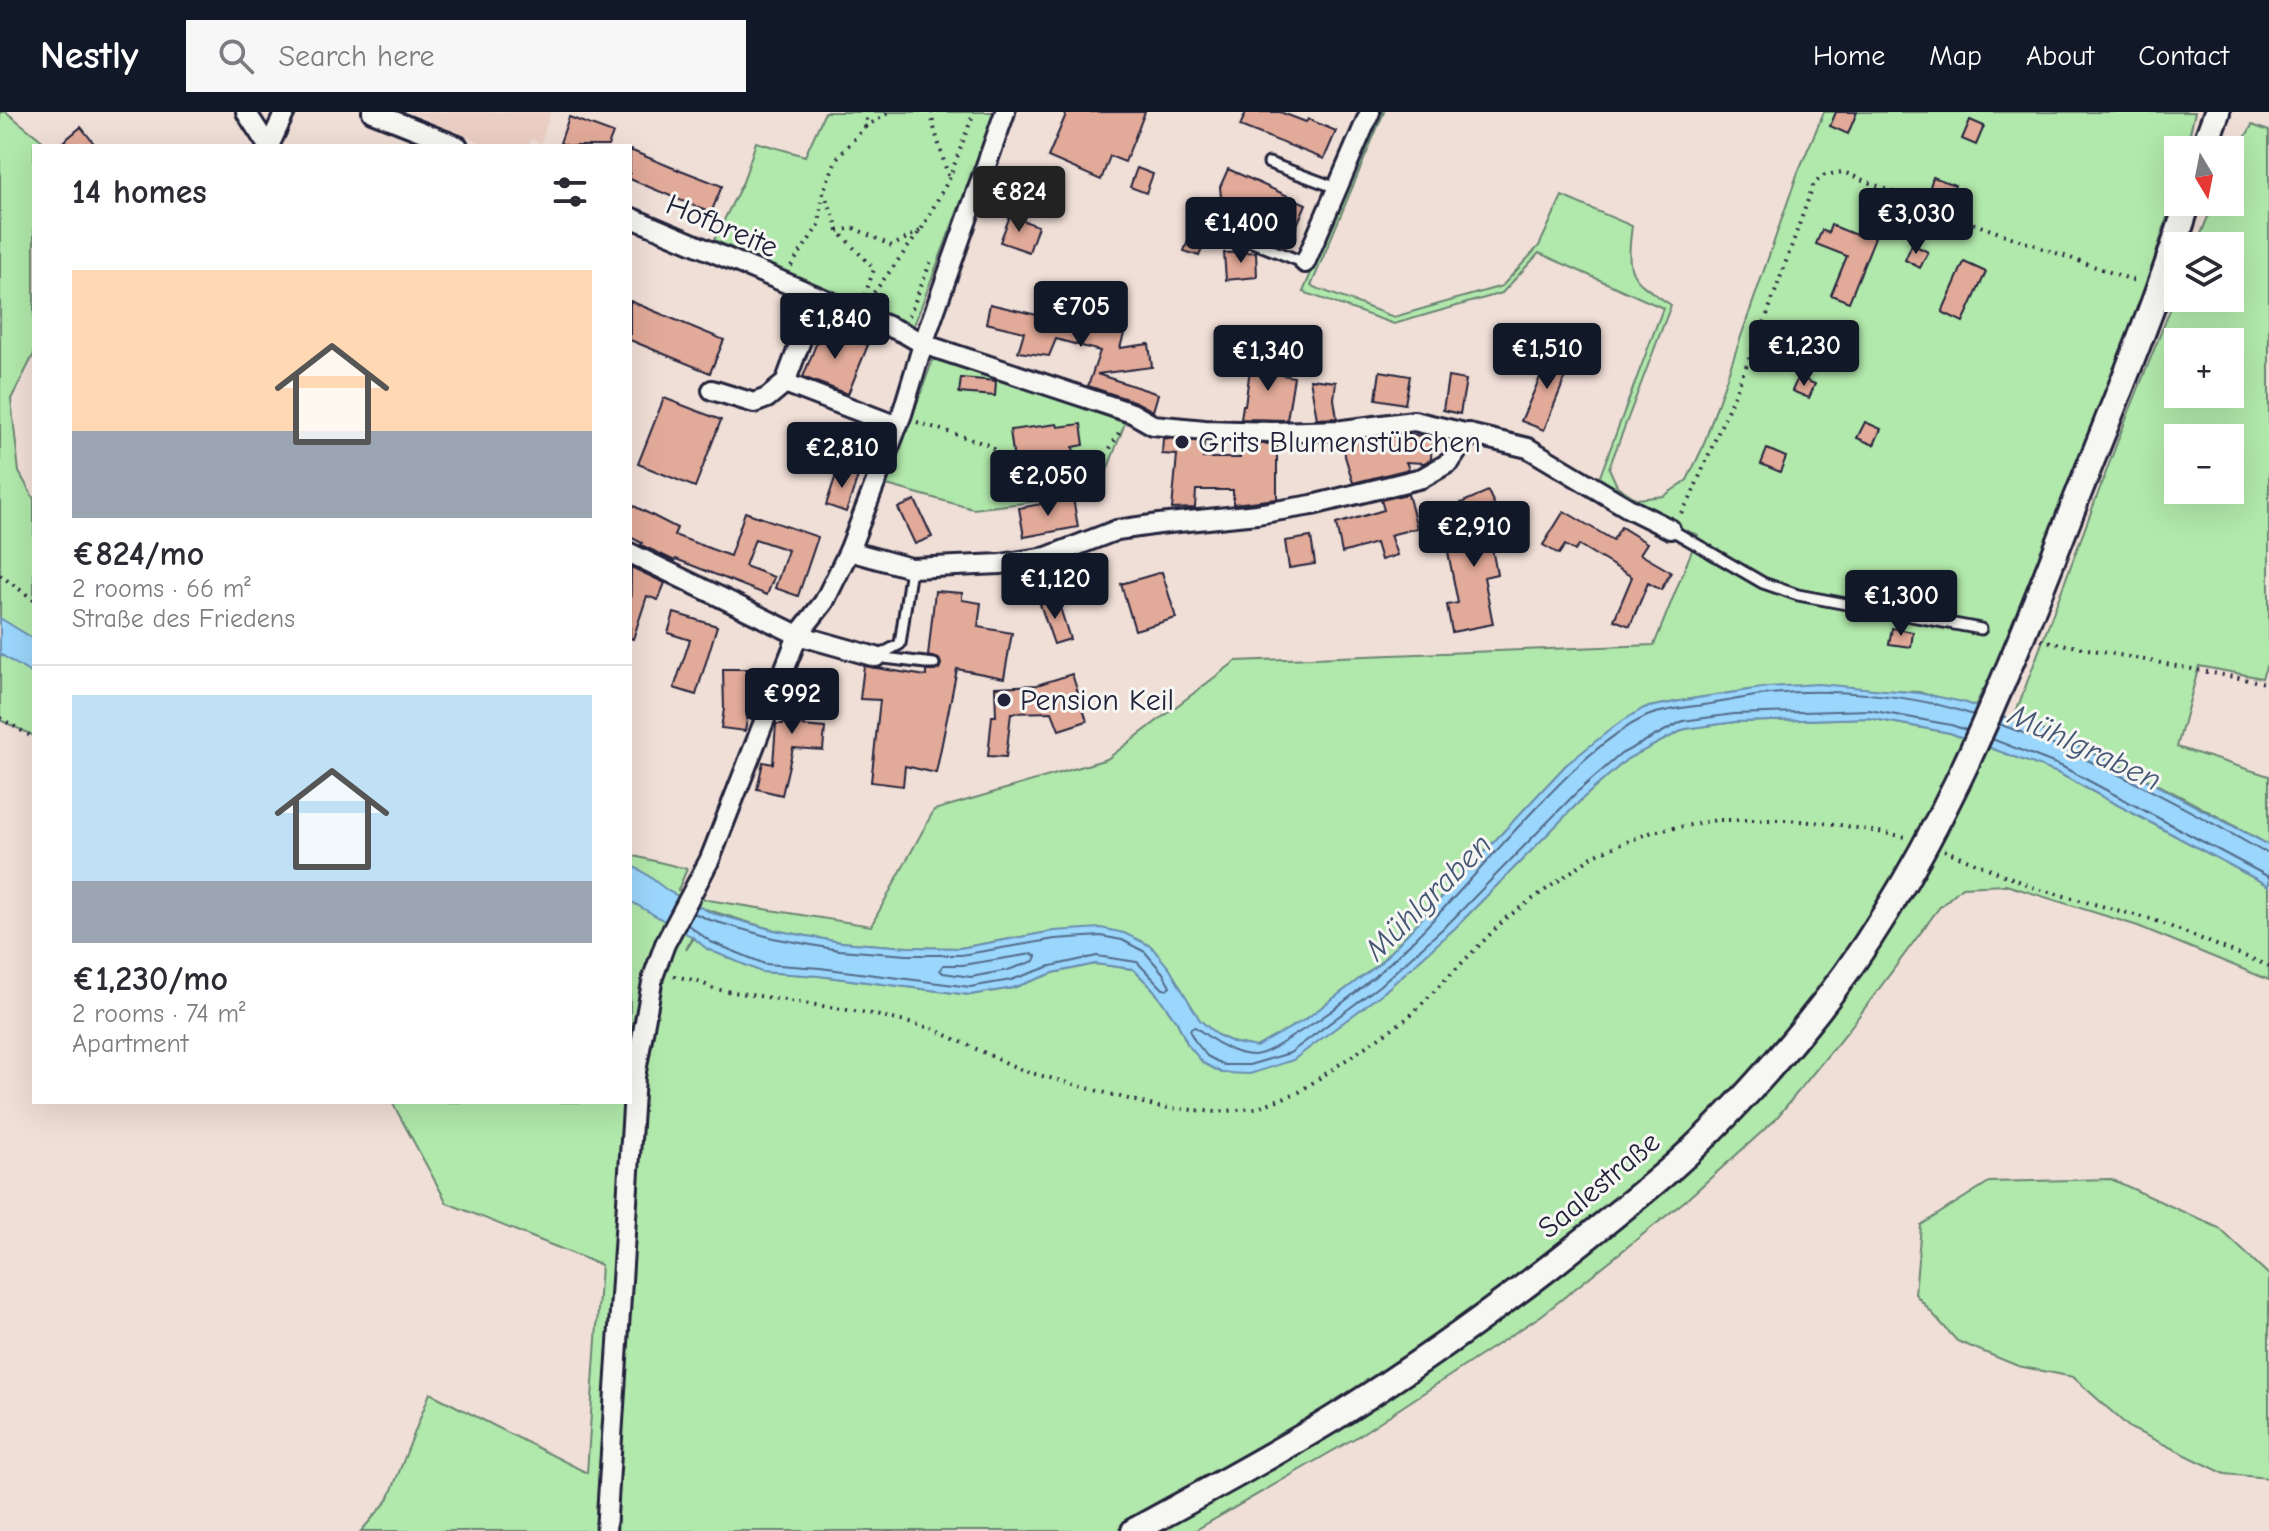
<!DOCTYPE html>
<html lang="en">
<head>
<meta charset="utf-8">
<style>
  :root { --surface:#fff; --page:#f7f7f7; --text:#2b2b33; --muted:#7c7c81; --line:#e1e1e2; --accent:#111827 }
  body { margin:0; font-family:"Comic Neue",sans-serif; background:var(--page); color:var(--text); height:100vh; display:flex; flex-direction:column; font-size:30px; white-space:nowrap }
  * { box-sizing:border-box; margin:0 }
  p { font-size:26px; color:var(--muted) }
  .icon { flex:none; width:44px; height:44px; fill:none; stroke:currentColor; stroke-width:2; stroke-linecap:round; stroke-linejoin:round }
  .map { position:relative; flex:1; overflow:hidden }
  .sheet { position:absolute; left:32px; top:32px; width:600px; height:960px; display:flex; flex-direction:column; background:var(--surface); border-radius:0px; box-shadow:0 8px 32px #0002 }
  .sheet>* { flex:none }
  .needle { width:52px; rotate:170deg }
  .controls { position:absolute; left:2164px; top:24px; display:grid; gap:16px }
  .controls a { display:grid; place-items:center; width:80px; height:80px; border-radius:0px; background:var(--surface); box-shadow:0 8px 32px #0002; font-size:40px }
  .price { position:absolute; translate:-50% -68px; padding:0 18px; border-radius:8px; background:var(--accent); color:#fff; font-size:26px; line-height:52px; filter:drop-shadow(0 2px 4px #0008) }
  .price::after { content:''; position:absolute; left:50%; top:48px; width:24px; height:18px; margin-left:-12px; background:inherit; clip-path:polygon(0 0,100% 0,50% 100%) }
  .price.on { background:#222; color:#fff }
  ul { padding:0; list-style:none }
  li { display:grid; align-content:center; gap:16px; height:424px; padding:0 40px }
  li+li { border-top:2px solid var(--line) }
  li span { display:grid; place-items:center; height:248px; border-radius:0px; color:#555 }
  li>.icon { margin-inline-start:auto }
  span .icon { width:144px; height:144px; fill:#fffc; stroke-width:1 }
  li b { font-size:34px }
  h2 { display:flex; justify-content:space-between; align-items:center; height:96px; padding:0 40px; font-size:34px }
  header { display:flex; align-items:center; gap:48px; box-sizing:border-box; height:112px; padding:0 40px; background:var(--accent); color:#fff }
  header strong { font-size:38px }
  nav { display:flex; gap:44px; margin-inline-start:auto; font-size:28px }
  .search { width:560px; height:72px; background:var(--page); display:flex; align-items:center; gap:20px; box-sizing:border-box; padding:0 28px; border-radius:0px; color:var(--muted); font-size:30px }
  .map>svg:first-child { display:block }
  .built { fill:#eccfc4 }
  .green { fill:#b1e8ab; stroke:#6a8573; stroke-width:2; fill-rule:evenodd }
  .water { fill:#9bd6fc; stroke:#6b8eaf; stroke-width:2 }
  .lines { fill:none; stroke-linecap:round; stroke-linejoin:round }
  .shore { stroke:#526a88; stroke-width:2 }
  .building { fill:#e2aa99; stroke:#22223b; stroke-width:2 }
  .lane-casing { stroke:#22223b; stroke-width:15 }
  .street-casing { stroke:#22223b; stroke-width:24 }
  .secondary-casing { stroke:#22223b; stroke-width:30 }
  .path { stroke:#22223b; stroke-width:4; stroke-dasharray:2 6; stroke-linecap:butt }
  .lane { stroke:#f6f6f2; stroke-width:9 }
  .street { stroke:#f6f6f2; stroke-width:18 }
  .secondary { stroke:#f6f6f2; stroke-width:24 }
  .poi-dot { fill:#22223b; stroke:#f6f6f2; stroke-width:3 }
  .labels { text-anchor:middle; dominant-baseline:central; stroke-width:6; stroke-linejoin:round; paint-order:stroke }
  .street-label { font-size:30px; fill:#22223b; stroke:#f6f6f2 }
  .poi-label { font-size:30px; fill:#22223b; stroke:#f6f6f2; text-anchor:start }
  .water-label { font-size:32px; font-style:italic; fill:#465875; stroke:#f6f6f2 }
</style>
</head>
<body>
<header>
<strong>Nestly</strong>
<div class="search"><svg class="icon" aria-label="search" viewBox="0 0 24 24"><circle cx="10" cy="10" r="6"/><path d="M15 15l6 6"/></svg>Search here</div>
<nav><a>Home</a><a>Map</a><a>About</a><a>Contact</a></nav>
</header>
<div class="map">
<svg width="2269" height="1419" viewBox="0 0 2269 1419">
  <rect width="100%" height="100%" fill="#f0dfd7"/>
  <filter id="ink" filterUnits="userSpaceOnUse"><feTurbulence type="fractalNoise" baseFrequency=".0125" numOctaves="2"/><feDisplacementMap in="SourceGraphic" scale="16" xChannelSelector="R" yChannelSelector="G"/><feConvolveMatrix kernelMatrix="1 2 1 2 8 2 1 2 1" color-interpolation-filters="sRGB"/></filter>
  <g filter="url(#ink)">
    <polygon class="built" points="409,0 551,0 541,31 531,27 528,34 489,34"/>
    <g class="green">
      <polygon points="0,0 6,0 49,34 34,34 34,242 11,287 19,360 34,387 34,624 0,608"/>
      <polygon points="825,0 995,0 913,216 714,128 743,70 756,30 805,44"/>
      <path d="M1379,0H1384L1311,174L1394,205L1502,174L1539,134L1562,84L1632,114C1625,166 1631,166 1671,193L1609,356L1617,374L1637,387L1664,384L1687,368L1702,337L1798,60L1824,0H2195L2186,38H2178V69L2142,188L2035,466L1988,575L1983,577L1975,595L1919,580L1768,575L1691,587L1644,596L1566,653L1379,852L1306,907L1256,935L1235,931L1217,923L1199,908L1169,856L1054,819L960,836L907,835L840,830L774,818L705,797L686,838L694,826L707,837L762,860L819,864L970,883L1013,876L1053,861L1095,852L1133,857L1153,877L1177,910L1188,933L1222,961L1384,880L1455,816L1582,687L1627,647L1685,617L1735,610L1869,606L1950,621L2058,661L2269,774V868L2138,814L2006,773L1962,775L1939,796L1847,920L1774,1009L1686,1088L1542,1203L1355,1326L1194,1419H361L388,1388L430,1281L587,1361L601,1153L447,1091L392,990H630V743L687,757L678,778L708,788L871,814L934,698L1107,647L1236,549L1654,533L1698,423L1630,397L1599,367L1663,196L1539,141L1502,181L1394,212L1303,180Z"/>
      <path d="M2252,13L2269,19V547L2262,566L2199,554L2177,635L2269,664V733C2187,687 2102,640 2013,608L2121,320L2178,178V186H2230V134H2196L2214,90H2230V54ZM2178,230H2230V282H2178ZM2178,326H2230V378H2178Z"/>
      <polygon points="935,242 1125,311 1098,382 973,397 887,373"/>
      <polygon points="2111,1067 2219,1116 2269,1163 2269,1366 2225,1362 2130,1316 2073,1265 2018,1254 1957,1229 1915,1182 1921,1113 1989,1070"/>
    </g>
    <g class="water">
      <polygon points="0,506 34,527 34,563 0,542"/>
      <polygon points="1818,572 1919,581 1963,590 2044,619 2122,655 2269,733 2269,774 2058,661 1950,621 1869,606 1735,610 1685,617 1627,647 1582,687 1455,816 1384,880 1293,948 1250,962 1222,961 1203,951 1188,933 1177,910 1153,877 1133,857 1095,852 1053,861 1013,876 970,883 819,864 762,860 707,837 694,826 630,789 630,753 642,759 668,779 712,801 774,818 840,830 907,835 960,836 1054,819 1101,816 1124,821 1151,834 1169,856 1200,908 1217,923 1235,931 1256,935 1306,907 1379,852 1566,653 1616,613 1644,596 1691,587 1768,575"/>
    </g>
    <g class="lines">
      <g class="shore">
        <path d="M1999,612C2091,645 2178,691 2262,739L2269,740"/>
        <path d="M1966,618L1951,613L1869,598L1734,602L1683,609L1621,642L1576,681L1450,810L1379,874L1290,941L1249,953H1224L1207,944L1195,929L1190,920L1191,916L1195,915C1213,928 1231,943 1254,943C1268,942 1286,928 1298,921C1392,865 1459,777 1534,698C1566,665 1603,625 1645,605C1662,597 1691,595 1710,592C1730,589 1750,584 1770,582C1831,576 1914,582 1973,603"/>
        <polyline points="1992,627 2061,654 2269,765"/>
        <polyline points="688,813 711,830 765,852 820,856 970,875 1011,868 1051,854 1097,844 1137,850 1163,877 1167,877 1170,874 1163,861 1145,840 1122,828 1101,824 1055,827 961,843 907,843 839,838 773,826 710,808 694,801"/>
        <polygon points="1032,842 1036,844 1034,849 1008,858 971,865 943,861 940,858 943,853 962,853"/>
      </g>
    </g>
    <g class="building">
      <polygon points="1067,0 1145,0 1125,50 1110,44 1101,68 1048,45"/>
      <polygon points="1246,0 1280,0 1306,10 1308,7 1336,19 1324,47 1240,14"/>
      <polygon points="1836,0 1857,0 1848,22 1830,14"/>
      <polygon points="569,5 613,21 608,34 569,34 560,31"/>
      <polygon points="1970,8 1984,14 1976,33 1962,27"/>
      <polygon points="81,15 96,34 58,34"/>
      <polygon points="630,38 678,58 678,57 722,74 711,101 630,67"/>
      <polygon points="1137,56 1153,62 1146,81 1130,75"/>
      <polygon points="1228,57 1306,92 1294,120 1268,108 1269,105 1221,85 1220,75"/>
      <polygon points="1933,65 1955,73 1949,88 1928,81"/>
      <polygon points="1010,104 1038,114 1029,140 1000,130"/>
      <polygon points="1196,109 1211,115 1199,144 1184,139"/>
      <polygon points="1831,113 1856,123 1858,118 1875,125 1849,190 1831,183 1847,144 1816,132 1822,118 1828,121"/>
      <polygon points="1912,132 1928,140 1920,156 1905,148"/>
      <polygon points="1256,140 1257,165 1226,168 1224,141"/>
      <polygon points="1964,150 1986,160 1963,210 1942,200"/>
      <polygon points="630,189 724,228 710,261 630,228"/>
      <polygon points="990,192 1037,203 1081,218 1083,211 1124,222 1120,236 1149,232 1152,255 1097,262 1158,282 1153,299 1136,290 1088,274 1100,239 1056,227 1049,244 1018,240 1024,220 986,211"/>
      <polygon points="823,215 868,233 848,282 803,265"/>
      <polygon points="1548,239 1572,249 1544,318 1521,309 1542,261 1540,260"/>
      <polygon points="1251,250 1283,255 1282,263 1294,265 1287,308 1241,307 1243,293 1245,293"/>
      <polygon points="1380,259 1410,264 1405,292 1376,287"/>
      <polygon points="1448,265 1466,268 1460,302 1443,298"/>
      <polygon points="1798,265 1815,272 1809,286 1792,279"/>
      <polygon points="961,266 996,269 995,284 959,281"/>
      <polygon points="1310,267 1336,270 1334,287 1337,306 1317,307"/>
      <polygon points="664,286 721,308 695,375 638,352"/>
      <polygon points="1865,310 1881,317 1874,333 1857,326"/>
      <polygon points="1057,312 1058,315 1081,312 1084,333 1073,335 1075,350 1058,353 1057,343 1014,349 1010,318"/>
      <polygon points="1405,322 1432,325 1431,347 1424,351 1406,350 1409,357 1353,371 1345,344 1344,330"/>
      <polygon points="1163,326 1204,330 1203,346 1240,346 1240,331 1277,332 1277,387 1233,392 1233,378 1196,378 1195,396 1172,397 1177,343 1162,342"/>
      <polygon points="1767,337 1786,345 1780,360 1761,352"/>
      <polygon points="838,357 858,364 846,400 826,393"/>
      <polygon points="1488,379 1500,405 1487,411 1497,462 1484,465 1493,512 1452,520 1447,493 1458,491 1448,440 1481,434 1461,391"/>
      <polygon points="1408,382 1417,416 1390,423 1397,443 1381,448 1376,431 1342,441 1336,412 1384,398 1381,388"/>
      <polygon points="1073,386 1078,415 1024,425 1019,396"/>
      <polygon points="915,388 932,425 915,432 898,396"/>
      <polygon points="630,392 677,416 674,423 730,444 745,400 818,425 798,484 775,476 788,438 755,427 745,454 774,465 767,483 676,447 675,449 641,433 642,431 630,425"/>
      <polygon points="1564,399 1613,428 1621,415 1647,431 1640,442 1671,460 1661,478 1648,471 1630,514 1614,508 1632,465 1579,433 1575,439 1565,433 1559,442 1543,433"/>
      <polygon points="1311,425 1315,452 1289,456 1285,429"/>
      <polygon points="631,455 665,471 658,488 647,484 633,527 630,526"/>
      <polygon points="1162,460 1176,506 1135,518 1121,472"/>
      <polygon points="935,479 962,481 962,488 981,491 978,515 1012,521 1004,566 957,557 936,661 905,654 903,674 871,670 880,588 860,587 864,554 926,564 926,559 934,559 939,557 941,552 939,547 928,544"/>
      <polygon points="1057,486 1070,527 1054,532 1040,492"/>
      <polygon points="674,501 717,514 696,583 674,576 690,528 668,521"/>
      <polygon points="1892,516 1913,520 1911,535 1889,532"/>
      <polygon points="723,557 748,557 749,597 745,619 721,616 724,597"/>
      <polygon points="797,560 816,565 803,614 825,616 823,638 793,636 782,683 757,677 763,650 773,652 776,612 783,612"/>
      <polygon points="1072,562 1087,609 1059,618 1052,600 1011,601 1006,645 988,644 992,604 996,604 995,575 1037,573"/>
    </g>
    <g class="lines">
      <g class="lane-casing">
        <g id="lane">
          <polyline points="1269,51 1337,76"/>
          <polyline points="1232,122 1305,151"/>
          <polyline points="1670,417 1763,471 1798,483 1981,517"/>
          <polyline points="876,545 900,532 911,456"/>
          <polyline points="876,545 934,552"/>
        </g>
      </g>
      <g class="street-casing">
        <g id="street">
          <polyline points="246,0 268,34"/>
          <polyline points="372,0 458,34"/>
          <polyline points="269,34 285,0"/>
          <polyline points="630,105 904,221 923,232 1132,301 1153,313 1205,318 1271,320 1343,318 1414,309 1528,336 1630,397 1670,417"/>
          <polyline points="1305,151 1370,0"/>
          <polyline points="785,271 897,314"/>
          <polyline points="712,278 754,291 767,286 785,271 817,185"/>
          <polyline points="849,439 911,456 1001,452 1047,445 1117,418 1159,412 1257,402 1312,393 1422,366 1450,350 1469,321"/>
          <polyline points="630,441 798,523 876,545"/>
          <polyline points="606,1419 635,965 653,865 665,832 710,747 798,523 824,490 849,439 902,302 923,232 1005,0"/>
        </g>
      </g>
      <g class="secondary-casing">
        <g id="secondary">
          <polyline points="2203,38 2217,0"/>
          <path d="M1134,1419C1201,1382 1269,1346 1334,1306C1409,1259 1481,1208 1551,1154C1593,1121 1635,1088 1674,1054C1722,1011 1767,961 1807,912C1932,760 2005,569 2076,388C2115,289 2157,191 2188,90"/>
        </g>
      </g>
      <g class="path">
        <polyline points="932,0 933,12 949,67"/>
        <polyline points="865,15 890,0"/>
        <polyline points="823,80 834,104 838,119 874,157 864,186"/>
        <polyline points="838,119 854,116 892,134 920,119"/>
        <polyline points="791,154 819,113 823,80 837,46 865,15 867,0"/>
        <polyline points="869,187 921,118 949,67 974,0"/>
        <polyline points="909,204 931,149"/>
        <polyline points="917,310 989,333 1020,363 1046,362 1075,358 1106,343 1122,316"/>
        <polyline points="1681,401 1690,387 1763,214 1814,71 1825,63 1843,60 1963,108 2138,170"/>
        <polyline points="0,463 34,488"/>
        <polyline points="2041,528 2265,571 2269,574"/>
        <polyline points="0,606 34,626"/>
        <polyline points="1944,738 2038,777 2154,808 2269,854"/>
        <polyline points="674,864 698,869 714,877 867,901 931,916 1024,959 1158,995 1217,1000 1256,996 1299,980 1409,905 1506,806 1596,742 1652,720 1717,708 1787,708 1835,712 1906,725"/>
      </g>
      <use href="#lane" class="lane"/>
      <use href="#street" class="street"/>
      <use href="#secondary" class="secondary"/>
    </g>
  </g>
  <g class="poi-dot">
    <circle cx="1182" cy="330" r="8"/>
    <circle cx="1004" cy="588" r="8"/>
  </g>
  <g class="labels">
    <g class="street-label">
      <text transform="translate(722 114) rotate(23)">Hofbreite</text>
      <text transform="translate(1599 1073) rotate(-40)">Saalestraße</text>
    </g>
    <g class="poi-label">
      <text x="1198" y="330">Grits Blumenstübchen</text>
      <text x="1020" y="588">Pension Keil</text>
    </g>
    <g class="water-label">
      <text transform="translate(2085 635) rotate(25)">Mühlgraben</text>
      <text transform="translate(1428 785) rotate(-45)">Mühlgraben</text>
    </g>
  </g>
</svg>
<div class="controls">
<a><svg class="needle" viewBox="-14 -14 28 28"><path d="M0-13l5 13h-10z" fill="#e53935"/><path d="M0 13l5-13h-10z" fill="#7c7c81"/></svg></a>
<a><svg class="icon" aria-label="layers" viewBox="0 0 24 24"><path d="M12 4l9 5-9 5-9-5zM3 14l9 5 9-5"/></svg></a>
<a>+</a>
<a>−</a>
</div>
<b class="price on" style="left:1019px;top:122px">€824</b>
<b class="price" style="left:1916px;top:144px">€3,030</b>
<b class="price" style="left:1241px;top:153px">€1,400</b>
<b class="price" style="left:1081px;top:237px">€705</b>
<b class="price" style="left:835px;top:249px">€1,840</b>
<b class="price" style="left:1804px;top:276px">€1,230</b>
<b class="price" style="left:1547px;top:279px">€1,510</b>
<b class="price" style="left:1268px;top:281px">€1,340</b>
<b class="price" style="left:842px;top:378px">€2,810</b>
<b class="price" style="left:1048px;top:406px">€2,050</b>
<b class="price" style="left:1474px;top:457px">€2,910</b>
<b class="price" style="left:1055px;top:509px">€1,120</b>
<b class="price" style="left:1901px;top:526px">€1,300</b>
<b class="price" style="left:792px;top:624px">€992</b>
<section class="sheet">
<h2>14 homes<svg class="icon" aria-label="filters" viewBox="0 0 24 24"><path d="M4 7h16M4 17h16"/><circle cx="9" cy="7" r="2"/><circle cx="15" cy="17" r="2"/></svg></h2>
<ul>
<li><span style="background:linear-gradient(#ffd9b3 65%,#9aa5b1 0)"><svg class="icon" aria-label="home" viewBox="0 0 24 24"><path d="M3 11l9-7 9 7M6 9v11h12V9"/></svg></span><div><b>€824/mo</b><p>2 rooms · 66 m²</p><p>Straße des Friedens</p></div></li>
<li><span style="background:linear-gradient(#bfe0f5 75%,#9aa5b1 0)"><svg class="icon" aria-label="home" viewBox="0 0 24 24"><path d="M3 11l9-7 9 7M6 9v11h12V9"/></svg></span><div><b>€1,230/mo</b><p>2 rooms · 74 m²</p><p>Apartment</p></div></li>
</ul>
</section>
</div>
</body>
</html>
